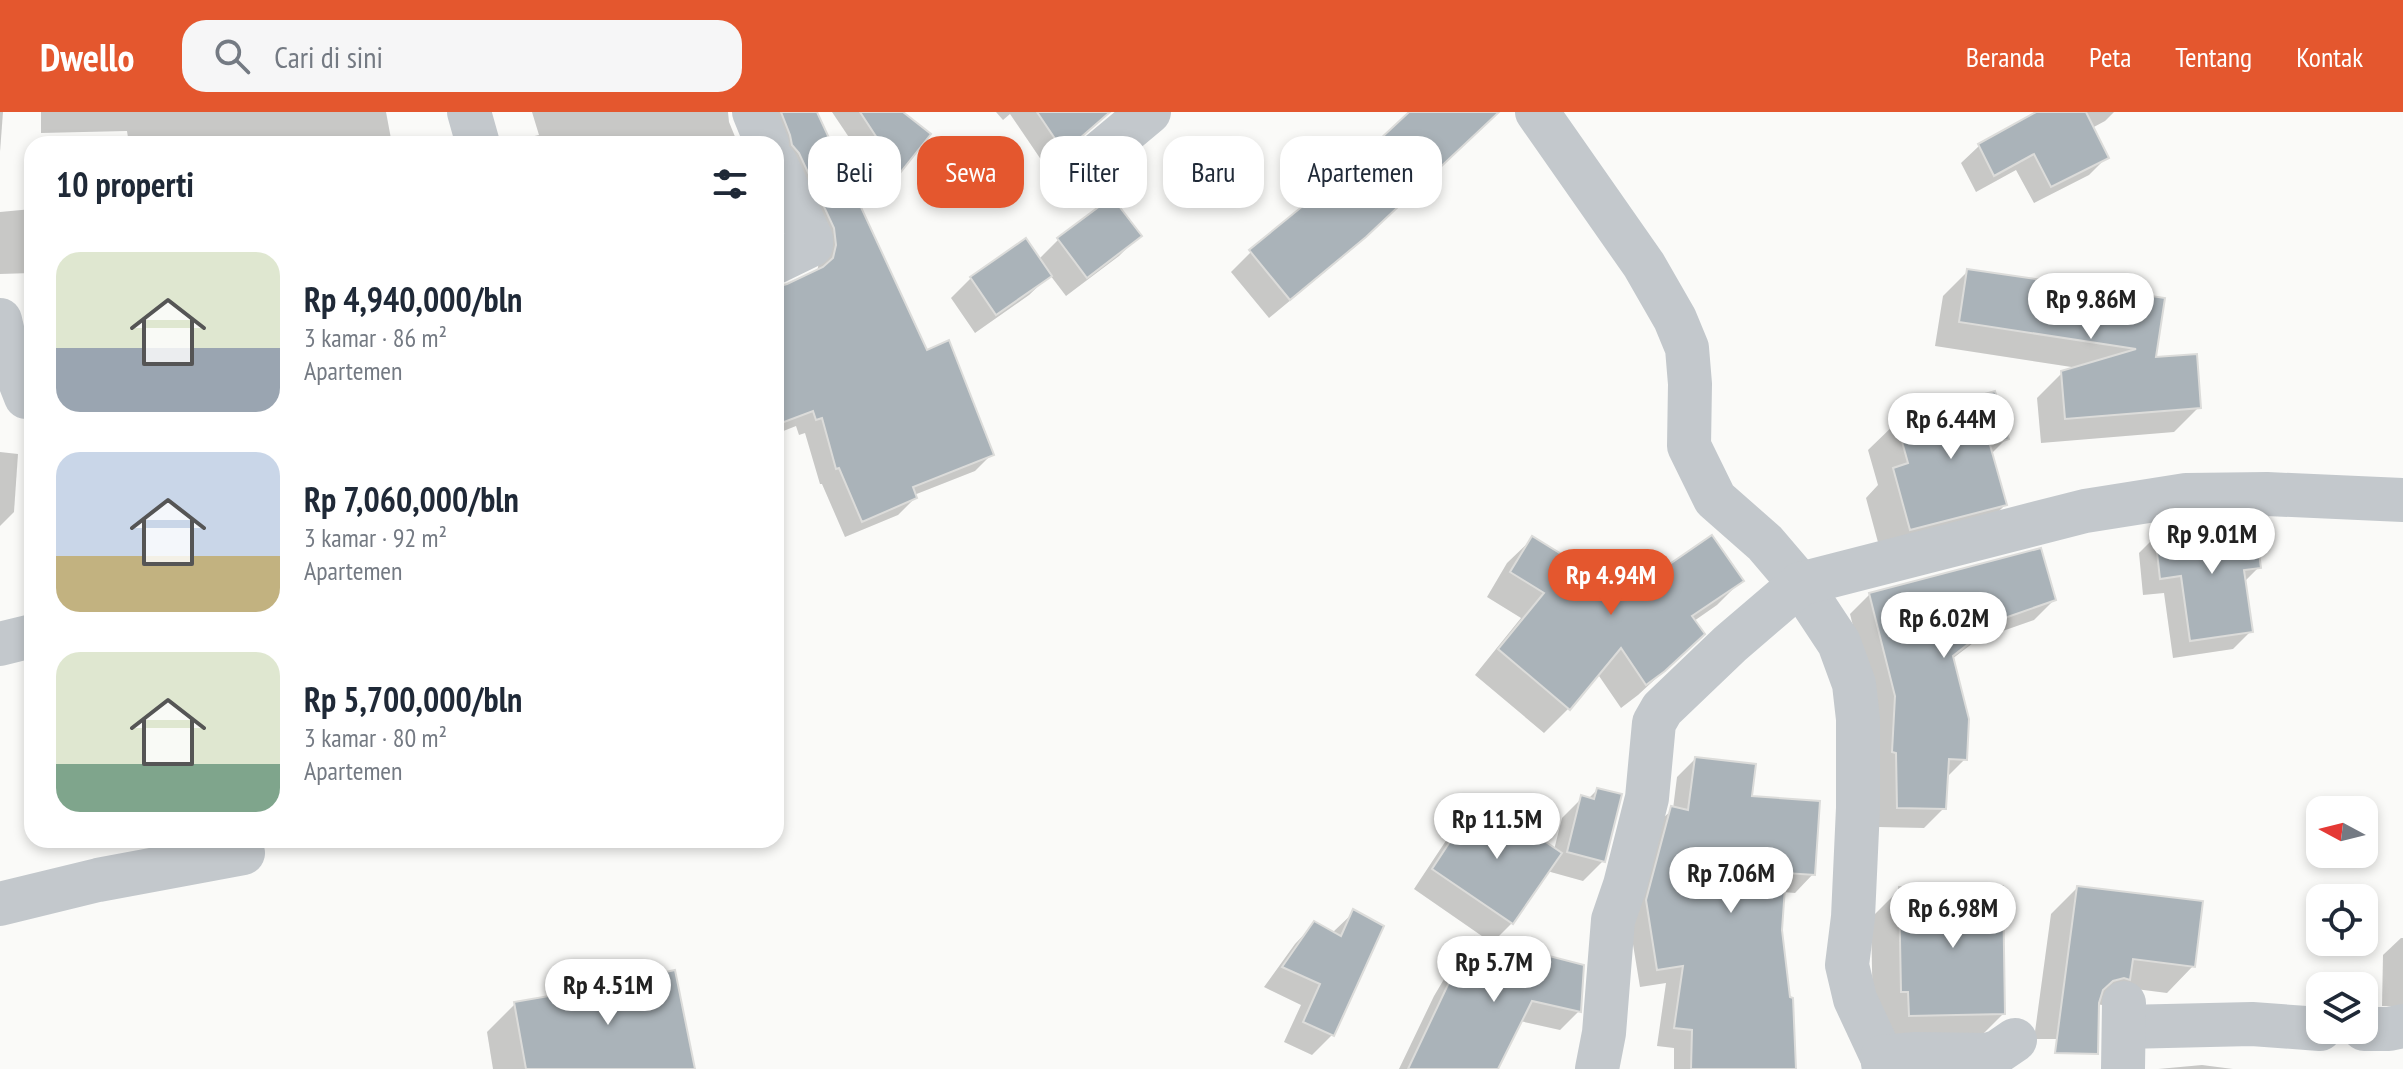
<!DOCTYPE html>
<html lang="id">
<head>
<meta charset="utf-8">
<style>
  :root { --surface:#fff; --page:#f6f6f7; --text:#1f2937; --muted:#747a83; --accent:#e4572e }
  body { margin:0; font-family:"PT Sans Narrow",sans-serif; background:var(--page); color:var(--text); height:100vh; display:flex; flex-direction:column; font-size:30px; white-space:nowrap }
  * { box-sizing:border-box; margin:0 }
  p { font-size:26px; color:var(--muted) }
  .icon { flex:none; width:44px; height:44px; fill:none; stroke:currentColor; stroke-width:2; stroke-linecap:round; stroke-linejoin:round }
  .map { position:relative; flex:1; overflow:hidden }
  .details { position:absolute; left:24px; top:24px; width:760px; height:712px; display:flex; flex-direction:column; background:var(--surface); border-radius:24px; box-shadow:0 4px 12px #0003 }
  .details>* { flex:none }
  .guide { position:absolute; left:808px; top:24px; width:760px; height:72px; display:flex; gap:16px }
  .needle { width:52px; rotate:277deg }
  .tools { position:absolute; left:2306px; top:684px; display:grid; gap:16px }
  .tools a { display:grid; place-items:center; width:72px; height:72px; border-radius:16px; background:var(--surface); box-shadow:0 4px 12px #0003; font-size:40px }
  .price { position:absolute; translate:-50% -68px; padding:0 18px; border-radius:28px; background:#fff; color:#222; font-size:26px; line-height:52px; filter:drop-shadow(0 2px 4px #0008) }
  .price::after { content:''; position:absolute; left:50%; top:48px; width:24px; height:18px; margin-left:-12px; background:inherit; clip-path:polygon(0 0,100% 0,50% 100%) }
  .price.selected { background:var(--accent); color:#fff }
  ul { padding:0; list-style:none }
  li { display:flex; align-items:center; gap:24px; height:200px; padding:0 32px }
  li span { display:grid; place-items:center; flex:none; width:224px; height:160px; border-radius:24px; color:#555 }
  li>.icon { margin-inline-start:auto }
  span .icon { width:96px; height:96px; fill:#fffc; stroke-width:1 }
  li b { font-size:34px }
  h2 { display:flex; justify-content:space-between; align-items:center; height:96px; padding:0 32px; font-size:34px }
  .tag { padding:0 28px; border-radius:24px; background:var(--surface); box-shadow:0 4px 12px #0003; font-size:28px; line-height:72px }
  .tag.selected { background:var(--accent); color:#fff }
  header { display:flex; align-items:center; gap:48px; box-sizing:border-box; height:112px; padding:0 40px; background:var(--accent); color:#fff }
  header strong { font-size:38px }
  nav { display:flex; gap:44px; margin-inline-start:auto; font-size:28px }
  .search { width:560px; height:72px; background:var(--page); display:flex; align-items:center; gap:20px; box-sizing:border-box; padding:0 28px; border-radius:24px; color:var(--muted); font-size:30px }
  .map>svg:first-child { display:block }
  .shadow { fill:#0003 }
  .building { fill:#aab3b9; stroke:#dcdcda; stroke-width:2 }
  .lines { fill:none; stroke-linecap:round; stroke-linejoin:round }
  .minor { stroke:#c3c8cc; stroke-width:44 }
</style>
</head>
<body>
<header>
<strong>Dwello</strong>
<div class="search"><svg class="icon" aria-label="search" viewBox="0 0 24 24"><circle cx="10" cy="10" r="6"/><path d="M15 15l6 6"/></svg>Cari di sini</div>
<nav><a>Beranda</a><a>Peta</a><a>Tentang</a><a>Kontak</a></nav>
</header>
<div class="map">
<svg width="2403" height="957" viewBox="0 0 2403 957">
  <rect width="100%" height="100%" fill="#fafaf8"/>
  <g class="shadow">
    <polygon points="0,0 3,0 0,40"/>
    <polygon points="41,0 386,0 392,32 129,32 127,19 41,21"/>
    <polygon points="532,0 728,0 729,10 738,32 523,32 530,25 539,23"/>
    <polygon points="755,0 815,0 926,240 992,342 975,359 914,383 915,386 898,403 845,425 822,372 820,372 805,321 799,323 796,314 776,322 776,177 817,160 820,145"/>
    <polygon points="832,0 900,0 928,23 899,60 883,76"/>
    <polygon points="996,0 1110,0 1046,55 1010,2 1003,8"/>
    <polygon points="1412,0 1491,0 1474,22 1356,134 1269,206 1231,160 1251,140 1349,58"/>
    <polygon points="2041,0 2114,0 2105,9 2092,16 2106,46 2089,63 2034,91 2016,58 1976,80 1961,51 1979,34"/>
    <polygon points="1111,88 1139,124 1119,144 1066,184 1050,163 1029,183 975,221 951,186 971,166 1038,148 1058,128"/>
    <polygon points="32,97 32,161 0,162 0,100"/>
    <polygon points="1968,159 2163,188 2154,247 2199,295 2174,320 2041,331 2037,286 2062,261 2078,256 1935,234 1943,184"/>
    <polygon points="1897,310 2007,326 1991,342 2005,393 1977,421 1882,445 1866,386 1878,373 1868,338"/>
    <polygon points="0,340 18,342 14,400 0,414"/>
    <polygon points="2156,424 2259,455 2244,470 2251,519 2233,537 2173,546 2164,481 2143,483 2139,441"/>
    <polygon points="1532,427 1626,485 1741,469 1717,493 1694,509 1678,546 1638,583 1621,596 1597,561 1569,596 1544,621 1475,563 1521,506 1487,485 1507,451"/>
    <polygon points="1870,482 2054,488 2034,508 1977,528 1952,547 1965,647 1946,666 1944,696 1924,716 1878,715 1876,605 1850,502"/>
    <polygon points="1695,647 1750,686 1813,762 1795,781 1783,780 1780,818 1794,957 1674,957 1674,936 1657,934 1666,871 1640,875 1629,808 1653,715 1673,697 1677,665"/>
    <polygon points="1597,678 1603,749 1583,769 1547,759 1512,811 1492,831 1414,777 1457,712 1477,693 1554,738 1562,706 1582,686 1588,687"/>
    <polygon points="2077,776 2193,854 2167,881 2120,875 2102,893 2097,892 2070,927 2034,927 2051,802"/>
    <polygon points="1900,777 2003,902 1975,930 1881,931 1873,908 1871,806"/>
    <polygon points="1354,800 1332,923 1312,943 1284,930 1301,893 1264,875 1295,832 1315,811 1332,821"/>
    <polygon points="2401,826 2403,826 2403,895 2382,894 2383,843"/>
    <polygon points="1475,828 1579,899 1560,918 1520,909 1496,957 1399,957 1434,884 1456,847"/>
    <polygon points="515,892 693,957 493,957 487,920"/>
    <polygon points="2202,953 2233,957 2158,957"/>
  </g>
  <g class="building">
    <polygon points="781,0 817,0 927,238 949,228 994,343 913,375 917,386 862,410 839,356 836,357 822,306 816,308 813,299 776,313 776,175 787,172 823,155 833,146 836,133 834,116 799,41 792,33 790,23"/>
    <polygon points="860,0 903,0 931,22 900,61"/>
    <polygon points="1037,0 1110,0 1064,40"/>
    <polygon points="1409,0 1499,0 1366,125 1290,188 1249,138 1348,57"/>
    <polygon points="2036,0 2086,0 2109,46 2051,75 2034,42 1994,64 1978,32"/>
    <polygon points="1112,85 1142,124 1087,166 1057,126"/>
    <polygon points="1026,126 1052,164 996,203 970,165"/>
    <polygon points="1967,157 2165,186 2156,245 2197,242 2201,296 2065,307 2061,259 2136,237 1959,210"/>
    <polygon points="1995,279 2009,327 1990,333 2007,393 1910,418 1893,356 1908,351 1896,308"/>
    <polygon points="2255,411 2261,456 2244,458 2253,520 2190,529 2181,464 2160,467 2155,422"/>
    <polygon points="1712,423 1744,469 1692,504 1705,522 1665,559 1646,573 1621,536 1570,598 1498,537 1544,481 1510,460 1532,424 1626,482"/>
    <polygon points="2041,436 2056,488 1999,508 1953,544 1969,607 1967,648 1949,647 1946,697 1897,696 1896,641 1892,640 1895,584 1869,481"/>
    <polygon points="1695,645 1756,652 1752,684 1820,689 1815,763 1786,761 1782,818 1790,885 1793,886 1796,957 1691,957 1692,918 1674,916 1683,854 1657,858 1646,788 1671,694 1688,698"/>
    <polygon points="1597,676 1622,682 1605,750 1567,740 1581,683 1594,687"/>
    <polygon points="1476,690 1496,703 1499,698 1562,741 1513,812 1432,757"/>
    <polygon points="2003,774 2005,902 1909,904 1908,880 1901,880 1899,775"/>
    <polygon points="2077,774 2203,789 2195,855 2133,847 2130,868 2124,866 2113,869 2103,878 2099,891 2098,942 2055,941"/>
    <polygon points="1353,797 1384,814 1334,924 1303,910 1320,872 1282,855 1314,809 1341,824"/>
    <polygon points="1475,825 1584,853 1581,900 1532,889 1498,957 1408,957 1453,862"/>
    <polygon points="675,858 695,957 526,957 514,890 613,873 613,871"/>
  </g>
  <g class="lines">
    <g class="minor">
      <polyline points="469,0 478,32"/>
      <polyline points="754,0 767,32"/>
      <polyline points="1537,0 1644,153 1675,207 1687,236 1690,272 1689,334 1715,387 1765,431 1800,472 1839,531 1854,572 1858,607 1858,696 1853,805 1847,853 1855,887 1882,945 1884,957"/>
      <polyline points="776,52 811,127 811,133 776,150"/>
      <polyline points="1082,56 1149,0"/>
      <polyline points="0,208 6,234 26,285"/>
      <polyline points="0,532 32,524"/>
      <polyline points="0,792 98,768 243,741"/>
      <polyline points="2124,915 2252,912 2320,917"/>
      <polyline points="2364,917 2389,917 2403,914"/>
      <polyline points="1882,945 1916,942 1987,943 1999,939 2015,928"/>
      <polyline points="1597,957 1604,921 1613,808 1625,773 1647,686 1654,611 1662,597 1730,532 1800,472 2085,399 2186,383 2267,382 2403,388"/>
      <polyline points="2123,957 2124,891"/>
    </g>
  </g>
</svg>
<div class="tools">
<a><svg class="needle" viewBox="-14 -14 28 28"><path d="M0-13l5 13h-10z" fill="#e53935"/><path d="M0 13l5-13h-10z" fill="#747a83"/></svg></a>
<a><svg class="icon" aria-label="locate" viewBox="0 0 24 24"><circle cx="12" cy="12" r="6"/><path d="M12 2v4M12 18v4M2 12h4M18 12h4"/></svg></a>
<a><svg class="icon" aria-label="layers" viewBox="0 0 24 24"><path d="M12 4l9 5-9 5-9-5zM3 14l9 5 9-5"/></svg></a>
</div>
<b class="price" style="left:2091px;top:229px">Rp 9.86M</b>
<b class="price" style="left:1951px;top:349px">Rp 6.44M</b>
<b class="price" style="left:2212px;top:464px">Rp 9.01M</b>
<b class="price selected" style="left:1611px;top:505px">Rp 4.94M</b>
<b class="price" style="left:1944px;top:548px">Rp 6.02M</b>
<b class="price" style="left:1497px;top:749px">Rp 11.5M</b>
<b class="price" style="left:1731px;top:803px">Rp 7.06M</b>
<b class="price" style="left:1953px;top:838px">Rp 6.98M</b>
<b class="price" style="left:1494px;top:892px">Rp 5.7M</b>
<b class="price" style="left:608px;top:915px">Rp 4.51M</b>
<div class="guide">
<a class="tag">Beli</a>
<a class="tag selected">Sewa</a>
<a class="tag">Filter</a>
<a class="tag">Baru</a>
<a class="tag">Apartemen</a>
</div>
<section class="details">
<h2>10 properti<svg class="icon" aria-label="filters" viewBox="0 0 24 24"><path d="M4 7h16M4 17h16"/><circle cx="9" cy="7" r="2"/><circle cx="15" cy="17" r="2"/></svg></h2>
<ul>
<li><span style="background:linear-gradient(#dfe7d0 60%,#9aa5b1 0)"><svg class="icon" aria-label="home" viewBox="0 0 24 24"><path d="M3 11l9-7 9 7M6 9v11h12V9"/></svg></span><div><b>Rp 4,940,000/bln</b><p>3 kamar · 86 m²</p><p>Apartemen</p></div></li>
<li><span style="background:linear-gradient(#c9d6e8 65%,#c2b280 0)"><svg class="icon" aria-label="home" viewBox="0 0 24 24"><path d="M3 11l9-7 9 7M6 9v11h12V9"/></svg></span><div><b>Rp 7,060,000/bln</b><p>3 kamar · 92 m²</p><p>Apartemen</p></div></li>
<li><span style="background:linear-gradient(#dfe7d0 70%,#7fa58c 0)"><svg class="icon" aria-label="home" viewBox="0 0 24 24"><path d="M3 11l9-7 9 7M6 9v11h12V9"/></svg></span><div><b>Rp 5,700,000/bln</b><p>3 kamar · 80 m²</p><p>Apartemen</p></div></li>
</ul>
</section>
</div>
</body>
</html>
